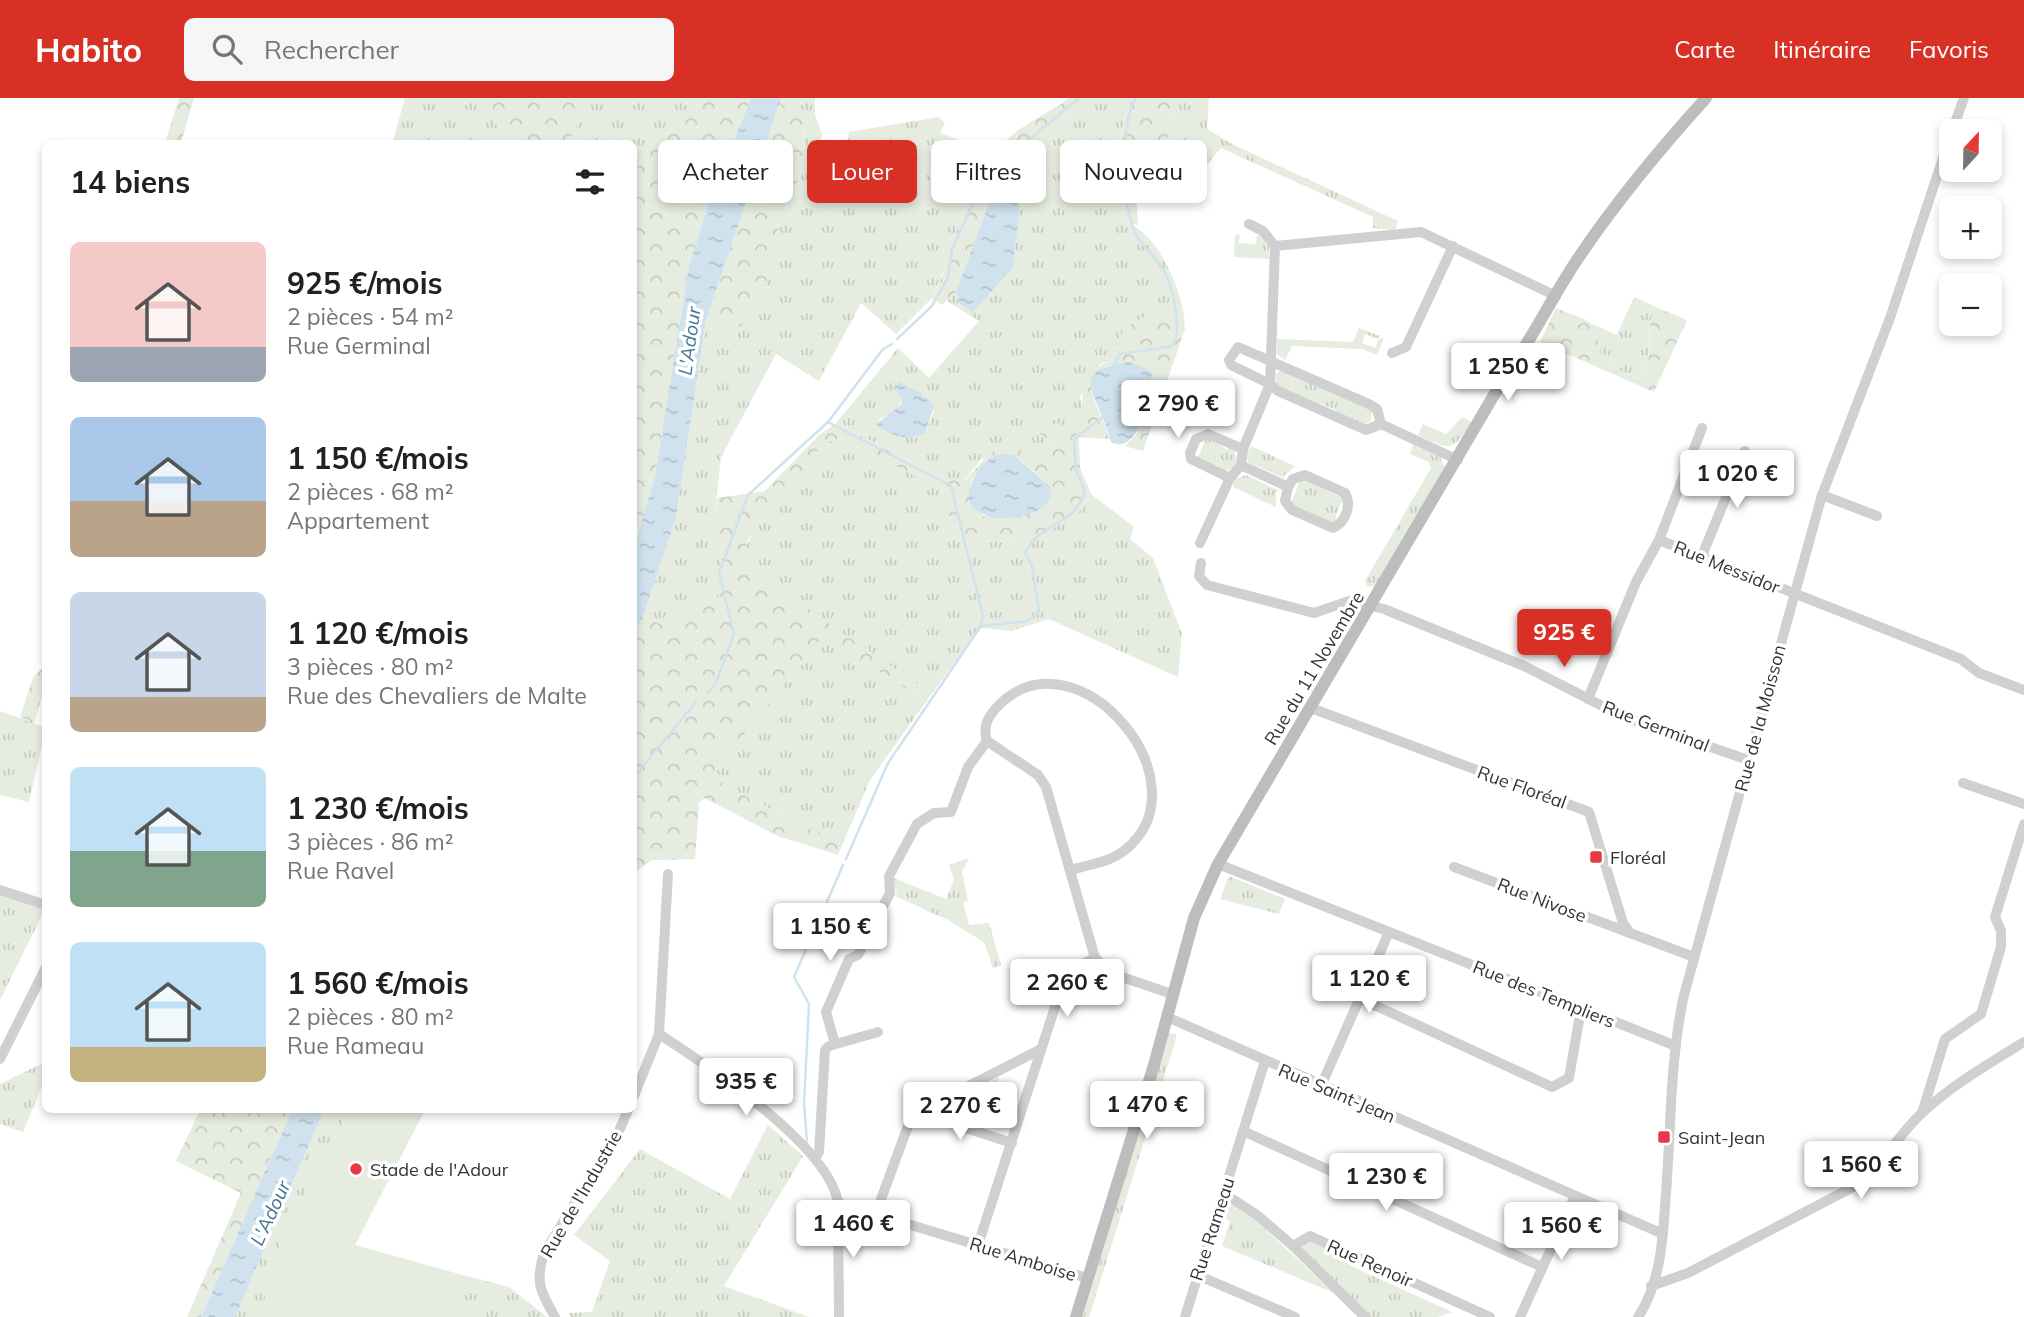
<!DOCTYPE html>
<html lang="fr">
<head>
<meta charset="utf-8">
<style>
  :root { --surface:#fff; --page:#f6f6f6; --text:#202124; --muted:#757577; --accent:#d93025 }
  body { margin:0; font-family:Mulish,sans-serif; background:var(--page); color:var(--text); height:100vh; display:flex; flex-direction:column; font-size:26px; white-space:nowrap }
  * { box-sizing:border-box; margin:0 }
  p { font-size:23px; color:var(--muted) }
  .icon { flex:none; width:38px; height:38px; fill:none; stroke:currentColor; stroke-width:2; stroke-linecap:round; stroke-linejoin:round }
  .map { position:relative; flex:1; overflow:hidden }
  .details { position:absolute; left:42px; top:42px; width:595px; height:973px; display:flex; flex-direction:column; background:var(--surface); border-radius:10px; box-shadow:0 4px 10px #0003 }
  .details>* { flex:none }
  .top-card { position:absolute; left:658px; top:42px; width:665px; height:63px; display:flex; gap:14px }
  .needle { width:46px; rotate:22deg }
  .tools { position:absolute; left:1939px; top:21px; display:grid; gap:14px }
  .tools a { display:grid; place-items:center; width:63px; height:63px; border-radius:10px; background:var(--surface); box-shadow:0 4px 10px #0003; font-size:35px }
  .price { position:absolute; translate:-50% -60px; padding:0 16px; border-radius:7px; background:#fff; color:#222; font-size:23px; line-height:46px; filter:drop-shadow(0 2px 4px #0008) }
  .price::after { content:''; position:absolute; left:50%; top:42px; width:21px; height:16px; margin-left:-10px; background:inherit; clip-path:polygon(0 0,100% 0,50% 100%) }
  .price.on { background:var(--accent); color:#fff }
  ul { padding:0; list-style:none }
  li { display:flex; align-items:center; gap:21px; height:175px; padding:0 28px }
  li span { display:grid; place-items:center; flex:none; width:196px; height:140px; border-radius:10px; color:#555 }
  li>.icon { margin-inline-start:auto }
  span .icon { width:84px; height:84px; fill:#fffc; stroke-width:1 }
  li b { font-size:30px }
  h2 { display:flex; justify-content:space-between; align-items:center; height:84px; padding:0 28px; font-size:30px }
  .tag { padding:0 24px; border-radius:10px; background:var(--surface); box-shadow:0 4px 10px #0003; font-size:24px; line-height:63px }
  .tag.on { background:var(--accent); color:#fff }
  header { display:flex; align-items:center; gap:42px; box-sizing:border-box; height:98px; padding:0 35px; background:var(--accent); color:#fff }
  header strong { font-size:33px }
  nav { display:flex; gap:38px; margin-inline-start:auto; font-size:24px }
  .search { width:490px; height:63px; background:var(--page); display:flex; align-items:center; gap:18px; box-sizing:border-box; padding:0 24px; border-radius:10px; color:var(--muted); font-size:26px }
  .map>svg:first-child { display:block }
  .grass { fill:url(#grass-tufts); fill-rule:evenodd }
  .forest { fill:url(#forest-crowns); fill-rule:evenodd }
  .pitch { fill:#e6ecdf }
  .water { fill:url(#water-ripples) }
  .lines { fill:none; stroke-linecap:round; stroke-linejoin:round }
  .stream { stroke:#cfe2ee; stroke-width:2.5 }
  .street { stroke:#d0d0d0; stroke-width:10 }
  .secondary { stroke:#bdbdbd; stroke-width:12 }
  .poi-dot { fill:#e63946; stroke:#fff; stroke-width:2.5 }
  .labels { text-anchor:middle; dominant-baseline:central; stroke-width:7; stroke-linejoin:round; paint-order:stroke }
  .street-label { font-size:18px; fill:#333; stroke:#fff }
  .poi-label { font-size:18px; fill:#333; stroke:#fff; text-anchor:start }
  .water-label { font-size:19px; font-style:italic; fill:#3f7597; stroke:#fff }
</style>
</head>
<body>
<header>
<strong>Habito</strong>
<div class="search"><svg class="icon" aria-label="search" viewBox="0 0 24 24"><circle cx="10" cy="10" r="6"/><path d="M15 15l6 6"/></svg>Rechercher</div>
<nav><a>Carte</a><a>Itinéraire</a><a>Favoris</a></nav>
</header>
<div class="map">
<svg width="2024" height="1219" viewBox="0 0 2024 1219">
  <defs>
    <pattern id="grass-tufts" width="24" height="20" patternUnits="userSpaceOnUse" patternTransform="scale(1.75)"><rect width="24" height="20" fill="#e6ecdf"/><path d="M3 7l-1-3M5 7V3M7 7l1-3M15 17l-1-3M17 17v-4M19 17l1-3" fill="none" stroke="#c6cbc0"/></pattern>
    <pattern id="forest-crowns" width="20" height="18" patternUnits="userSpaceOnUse" patternTransform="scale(1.75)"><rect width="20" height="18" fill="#e6ecdf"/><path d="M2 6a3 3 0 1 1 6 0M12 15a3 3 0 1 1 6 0" fill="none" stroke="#c6cbc0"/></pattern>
    <pattern id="water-ripples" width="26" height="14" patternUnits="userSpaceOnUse" patternTransform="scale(1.75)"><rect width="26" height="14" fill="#cfe2ee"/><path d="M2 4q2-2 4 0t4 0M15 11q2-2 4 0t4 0" fill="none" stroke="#b2c2cd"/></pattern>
  </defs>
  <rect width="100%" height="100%" fill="#fff"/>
  <g class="grass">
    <polygon points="405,0 480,0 506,41 518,45 392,46"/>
    <polygon points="585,0 705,0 703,5 648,51 634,74 634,46 565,46 573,37"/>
    <polygon points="781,0 815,0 815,17 822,36 813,77 826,82 847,47 849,34 939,19 945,25 940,35 995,56 985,73 932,200 896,236 861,205 819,283 776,256 721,359 714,423 729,484 714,505 697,507 693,517 665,528 643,519 676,420 706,222 739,229 747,223 773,170 779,122 802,74 805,25 779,4"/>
    <path d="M1090,0H1132C1113,42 1119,80 1125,124C1156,133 1180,188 1184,218L1158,213L1115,248L1112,262L1100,266L1080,299L1090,340L1079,339C1066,323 1052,324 1034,332L1050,343L1054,351L1047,363L1033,360L981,361L963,384L941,379L836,325L898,250L929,280L979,223L947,203L956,194L960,205L1013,169L1020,111L1031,99L1036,71L1027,56L1051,30ZM894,291L934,313L925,336L916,340L885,333L878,322L896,313L902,302Z"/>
    <polygon points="1167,0 1209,0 1207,31 1234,47 1398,123 1395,132 1373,130 1373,119 1221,50 1180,98 1146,94 1174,25 1175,13"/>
    <polygon points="1240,136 1239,145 1256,146 1257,137 1264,139 1269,147 1269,161 1234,159 1235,137"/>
    <path d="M1634,199L1656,209C1641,237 1657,250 1642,283C1627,275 1602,268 1598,248C1596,239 1598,235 1592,226L1617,237Z"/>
    <polygon points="1359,230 1380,238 1377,241 1365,236 1362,245 1375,250 1379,241 1384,240 1377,257 1362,251 1292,248 1285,262 1277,256 1277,241 1353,244"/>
    <polygon points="1286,271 1314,283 1313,287 1342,300 1344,297 1372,313 1371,323 1362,328 1335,315 1336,312 1277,289 1275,276"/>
    <path d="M1462,319L1472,324C1452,355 1450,352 1418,337L1423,326L1446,336Z"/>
    <polygon points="840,340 941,391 956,440 1029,446 1078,414 1091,396 1134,429 1130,441 1153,460 1182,536 1178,579 1049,521 1011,533 979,530 870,682 844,743 806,729 724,687 714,668 714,658 727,647 739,643 823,537 916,597 921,589 753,474 745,451 759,423 824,345"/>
    <polygon points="1210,340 1227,352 1229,348 1234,351 1237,363 1232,371 1218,373 1219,368 1200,363 1198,359 1206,341"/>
    <polygon points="1413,347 1440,359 1446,371 1376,489 1367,488 1365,483 1431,370 1429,364 1410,356"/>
    <polygon points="1251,348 1295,368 1284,378 1285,381 1248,364 1247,356"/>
    <polygon points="1246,377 1280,393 1276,394 1276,409 1233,389 1235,381"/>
    <polygon points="1304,381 1337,398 1342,396 1345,405 1341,405 1335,420 1338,422 1333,426 1298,409 1297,412 1291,405 1300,383"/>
    <polygon points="0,613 46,630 29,704 0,697"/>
    <polygon points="969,760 962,774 968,803 963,804 969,827 989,825 1001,867 993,870 984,844 948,822 895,798 897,793 891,785 894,780 946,801 954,782 949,767"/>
    <polygon points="1229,778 1285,801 1279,816 1220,801"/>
    <polygon points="0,796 45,811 0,902"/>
    <polygon points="1169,935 1176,936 1176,941 1089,1219 1083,1219"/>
    <polygon points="43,965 45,981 23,1034 0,1026 0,986"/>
    <polygon points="999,979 982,1032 946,1020 942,1015 946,1006"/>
    <polygon points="324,1012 349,1012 280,1146 260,1219 235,1219"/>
    <polygon points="768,1027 803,1058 724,1188 809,1219 571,1219 568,1215 592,1214 610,1163 574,1137 640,1051 730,1101"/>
    <polygon points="1226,1104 1254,1121 1334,1195 1222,1148 1230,1123 1221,1118"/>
    <polygon points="1312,1143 1348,1159 1347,1166 1452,1214 1438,1219 1370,1219 1302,1152 1302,1147"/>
    <polygon points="459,1176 509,1189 547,1219 476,1219 477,1214 451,1207"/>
  </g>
  <g class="forest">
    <polygon points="179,0 194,0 181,45 165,45"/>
    <polygon points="480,0 585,0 573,37 565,46 518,45 506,41"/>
    <polygon points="705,0 751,0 709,105 689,168 655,378 634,450 634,74 648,51 703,5"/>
    <path d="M1069,0H1090L1051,30L1027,56C1041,79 1038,91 1020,111L1012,94L998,91L992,97L956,194L942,207L932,200C956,155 964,85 1002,46C1020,27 1048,16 1069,0Z"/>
    <path d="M1132,0H1167L1175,13L1174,25L1146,94H1136L1138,127L1125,124C1120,80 1113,42 1132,0Z"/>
    <polygon points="779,4 805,25 802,74 779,122 773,170 747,223 739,229 706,222"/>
    <path d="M1656,209L1687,222L1654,294L1540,244L1556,210C1567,215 1583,219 1592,226C1599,232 1597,238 1598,246C1600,267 1626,275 1642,283C1657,252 1642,236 1656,209Z"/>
    <path d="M1158,213L1184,218L1185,231L1143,353L1125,348L1137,336L1152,284L1129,264L1106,268L1092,278C1087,301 1105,318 1109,341L1090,340C1078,308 1076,275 1112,262C1118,230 1130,225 1158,213Z"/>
    <path d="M836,325L941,379L963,384C980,369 985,353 1009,346L1033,360L1047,363L1054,351L1050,343L1033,331L1056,325L1072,330L1079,339L1080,370L1091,396L1079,414L1029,446L956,440L941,391L840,340L823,346L749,440L745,451L753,473L921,589L916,597L823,538L739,643L727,647L714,658V668L724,687L806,729L844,743L838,757L778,738L704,700L699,705L695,761L652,762L634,775V536L643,519L665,528L693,517L696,507L714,505L729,484L714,423L717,400L765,393L818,338ZM1008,356L1021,362L1050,388L1017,419L983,418L970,400C966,374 988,364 1008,356Z"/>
    <polygon points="45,568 45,587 34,627 20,619 33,579"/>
    <polygon points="200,1012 292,1012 201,1219 187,1219 241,1095 176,1063"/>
  </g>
  <polygon class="pitch" points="349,1012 425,1012 355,1147 459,1176 451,1207 477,1214 476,1219 260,1219 280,1146"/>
  <g class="water">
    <polygon points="751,0 781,0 706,222 676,420 643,519 634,536 634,450 655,378 689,168 709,105"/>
    <polygon points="997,91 1013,94 1020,111 1013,169 973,214 960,205 956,194 992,97"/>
    <path d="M1129,264L1150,272C1153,291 1140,360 1111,344C1109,339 1108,334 1106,328C1093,291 1070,272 1129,264Z"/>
    <path d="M900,284L921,295L934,308L925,336C912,344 886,337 876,326L901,307L902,302L894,291Z"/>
    <path d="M1000,356L1014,357L1050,388C1060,429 945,435 973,382C979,369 986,361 1000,356Z"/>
    <polygon points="292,1012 324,1012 235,1219 201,1219"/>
  </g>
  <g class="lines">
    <g class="stream">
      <polyline points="897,241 931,209 948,180 952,151 977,97 1001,65 1079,0"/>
      <path d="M1113,270L1120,256C1131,253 1168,251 1172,247C1184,234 1172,189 1165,175C1158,161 1143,150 1136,136C1121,107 1119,29 1136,0"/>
      <polyline points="828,324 951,388 983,518 981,528 888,665 846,761"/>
      <path d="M981,528L1027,523L1039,514L1032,468L1025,455C1042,422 1073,430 1085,393L1076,372L1074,341L1103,319"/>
      <polyline points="708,595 716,585 734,536 719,475 748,397 828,324 883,251 892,246"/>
      <polyline points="634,679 696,604"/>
      <polyline points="807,1044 804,1005 809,906 794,879 843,767"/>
    </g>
    <g class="street">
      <polyline points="1952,33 1964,0"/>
      <polyline points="1249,126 1263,133 1275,148"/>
      <polygon points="1238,249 1369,306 1377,311 1381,326 1366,332 1278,293 1270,286 1231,267 1229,262"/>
      <polyline points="1392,255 1406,249 1453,148"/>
      <polyline points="1381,326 1458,362"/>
      <path d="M1241,367L1288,389L1293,381L1305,377L1345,395C1352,407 1346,424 1333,430L1292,412L1285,403L1288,389"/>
      <polyline points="1230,380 1191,361 1190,355 1196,341 1208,336 1243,351"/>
      <polyline points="1822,397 1877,418"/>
      <polyline points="1659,442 1961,561 1979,575 2024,592"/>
      <polyline points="1200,445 1230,380 1241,367 1243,351 1270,286 1275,148 1421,134 1556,198"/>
      <polyline points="1701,460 1745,353"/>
      <polyline points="1201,465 1199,478 1207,487 1314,515 1349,503 1384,511 1524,568 1624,619 1748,662"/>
      <polyline points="1588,601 1636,484 1659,442 1702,330"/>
      <polyline points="1311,610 1589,714 1623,825 1630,835 1694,859"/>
      <polyline points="1963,685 2024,706"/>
      <polyline points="1218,766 1676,948"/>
      <polyline points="1454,769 1630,835"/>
      <path d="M1070,772C1088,767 1111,764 1125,752C1209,684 1077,531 1000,606C989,617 982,627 987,643L1038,677L1046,689L1095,860"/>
      <polyline points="0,792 46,807"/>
      <polyline points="1019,867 1064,881"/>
      <polyline points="1359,900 1552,989 1569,980 1581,911"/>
      <polyline points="1167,919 1663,1136"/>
      <path d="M659,936C707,967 829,1048 838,1105L839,1219"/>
      <polyline points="835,946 826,914 849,861 858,857 890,795 889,778 917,726 934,715 951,714 968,669 987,643"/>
      <polyline points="0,961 46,869"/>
      <polyline points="1321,988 1389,834"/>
      <polyline points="634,998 659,936 668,776"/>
      <polyline points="917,1014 1012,1045"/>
      <polyline points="1922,1015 1945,941 1981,916 2001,849 2001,833 1995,819 2024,726"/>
      <polyline points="1243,1033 1542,1169"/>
      <polyline points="815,1060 819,1054 825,952 829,948 878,934"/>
      <polyline points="1223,1095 1257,1117 1293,1148 1310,1138 1490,1219"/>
      <polyline points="838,1105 1087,1180"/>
      <polyline points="876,1115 912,1017 1041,951"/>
      <polyline points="978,1147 1064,881 1072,870 1095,860 1113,876 1172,896"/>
      <polyline points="1293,1148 1365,1219"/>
      <polyline points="1197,1177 1295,1219"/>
      <path d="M1651,1188L1688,1175L1855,1088C1882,1069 1897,1038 1921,1016C1950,988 1990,965 2024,944"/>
      <path d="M555,1219C540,1193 535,1184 544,1155L619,1033L628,1012"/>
      <polyline points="1185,1219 1265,963"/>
      <polyline points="1520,1219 1575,1098"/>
      <path d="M1638,1219C1662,1184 1663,1135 1666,1095C1671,1029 1670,961 1684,897L1822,397L1890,220L1951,36"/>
    </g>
    <path class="secondary" d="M1076,1219L1154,967L1194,820L1218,766L1504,280C1531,243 1550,203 1575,165C1614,106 1658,53 1706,0"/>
  </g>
  <g class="poi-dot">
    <rect x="1589" y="752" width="14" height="14" rx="3.5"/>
    <rect x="1657" y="1032" width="14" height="14" rx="3.5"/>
    <circle cx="356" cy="1071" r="7"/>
  </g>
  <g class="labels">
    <g class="street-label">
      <text transform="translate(1727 469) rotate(22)">Rue Messidor</text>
      <text transform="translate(1314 570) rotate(-59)">Rue du 11 Novembre</text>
      <text transform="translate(1760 620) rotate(-75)">Rue de la Moisson</text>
      <text transform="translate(1656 628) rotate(21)">Rue Germinal</text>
      <text transform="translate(1522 689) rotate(20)">Rue Floréal</text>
      <text transform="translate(1542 802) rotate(21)">Rue Nivose</text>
      <text transform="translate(1544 896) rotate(22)">Rue des Templiers</text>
      <text transform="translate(1337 995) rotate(23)">Rue Saint-Jean</text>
      <text transform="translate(581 1096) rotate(-60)">Rue de l'Industrie</text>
      <text transform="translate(1212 1131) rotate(-72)">Rue Rameau</text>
      <text transform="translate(1023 1161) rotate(17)">Rue Amboise</text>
      <text transform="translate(1370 1165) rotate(24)">Rue Renoir</text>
    </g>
    <g class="poi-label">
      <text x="1610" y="759">Floréal</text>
      <text x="1678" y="1039">Saint-Jean</text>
      <text x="370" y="1071">Stade de l'Adour</text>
    </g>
    <g class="water-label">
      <text transform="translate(689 243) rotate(-82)">L'Adour</text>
      <text transform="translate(270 1115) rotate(-65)">L'Adour</text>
    </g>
  </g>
</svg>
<div class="tools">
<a><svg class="needle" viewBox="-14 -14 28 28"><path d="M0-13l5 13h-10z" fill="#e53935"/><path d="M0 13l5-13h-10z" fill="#757577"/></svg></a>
<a>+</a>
<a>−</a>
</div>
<b class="price" style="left:1508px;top:305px">1 250 €</b>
<b class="price" style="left:1178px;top:342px">2 790 €</b>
<b class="price" style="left:1737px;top:412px">1 020 €</b>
<b class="price on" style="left:1564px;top:571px">925 €</b>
<b class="price" style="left:830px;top:865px">1 150 €</b>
<b class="price" style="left:1369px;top:917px">1 120 €</b>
<b class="price" style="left:1067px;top:921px">2 260 €</b>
<b class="price" style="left:746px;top:1020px">935 €</b>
<b class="price" style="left:1147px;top:1043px">1 470 €</b>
<b class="price" style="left:960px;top:1044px">2 270 €</b>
<b class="price" style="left:1861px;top:1103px">1 560 €</b>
<b class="price" style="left:1386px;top:1115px">1 230 €</b>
<b class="price" style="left:853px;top:1162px">1 460 €</b>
<b class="price" style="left:1561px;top:1164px">1 560 €</b>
<div class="top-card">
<a class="tag">Acheter</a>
<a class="tag on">Louer</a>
<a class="tag">Filtres</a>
<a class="tag">Nouveau</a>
</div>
<section class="details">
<h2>14 biens<svg class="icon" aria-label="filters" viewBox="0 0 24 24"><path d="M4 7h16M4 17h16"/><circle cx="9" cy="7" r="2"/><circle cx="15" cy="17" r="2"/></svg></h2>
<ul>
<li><span style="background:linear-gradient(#f6c9c9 75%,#9aa5b1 0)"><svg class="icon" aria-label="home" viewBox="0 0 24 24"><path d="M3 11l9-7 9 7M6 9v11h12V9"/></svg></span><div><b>925 €/mois</b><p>2 pièces · 54 m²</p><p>Rue Germinal</p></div></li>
<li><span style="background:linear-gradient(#a9c7e8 60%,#b9a48a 0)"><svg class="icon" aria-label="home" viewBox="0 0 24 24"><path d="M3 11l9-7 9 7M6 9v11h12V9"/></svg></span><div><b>1 150 €/mois</b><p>2 pièces · 68 m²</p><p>Appartement</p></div></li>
<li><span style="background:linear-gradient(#c9d6e8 75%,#b9a48a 0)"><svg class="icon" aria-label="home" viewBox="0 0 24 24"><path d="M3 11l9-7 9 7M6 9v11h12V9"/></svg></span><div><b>1 120 €/mois</b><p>3 pièces · 80 m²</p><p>Rue des Chevaliers de Malte</p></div></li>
<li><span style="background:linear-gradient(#bfe0f5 60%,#7fa58c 0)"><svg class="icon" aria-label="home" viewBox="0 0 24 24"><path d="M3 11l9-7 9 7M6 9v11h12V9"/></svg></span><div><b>1 230 €/mois</b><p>3 pièces · 86 m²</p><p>Rue Ravel</p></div></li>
<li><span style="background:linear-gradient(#bfe0f5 75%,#c2b280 0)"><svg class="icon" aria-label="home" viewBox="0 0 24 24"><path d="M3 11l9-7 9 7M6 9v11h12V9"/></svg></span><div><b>1 560 €/mois</b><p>2 pièces · 80 m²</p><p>Rue Rameau</p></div></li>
</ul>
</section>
</div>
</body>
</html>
